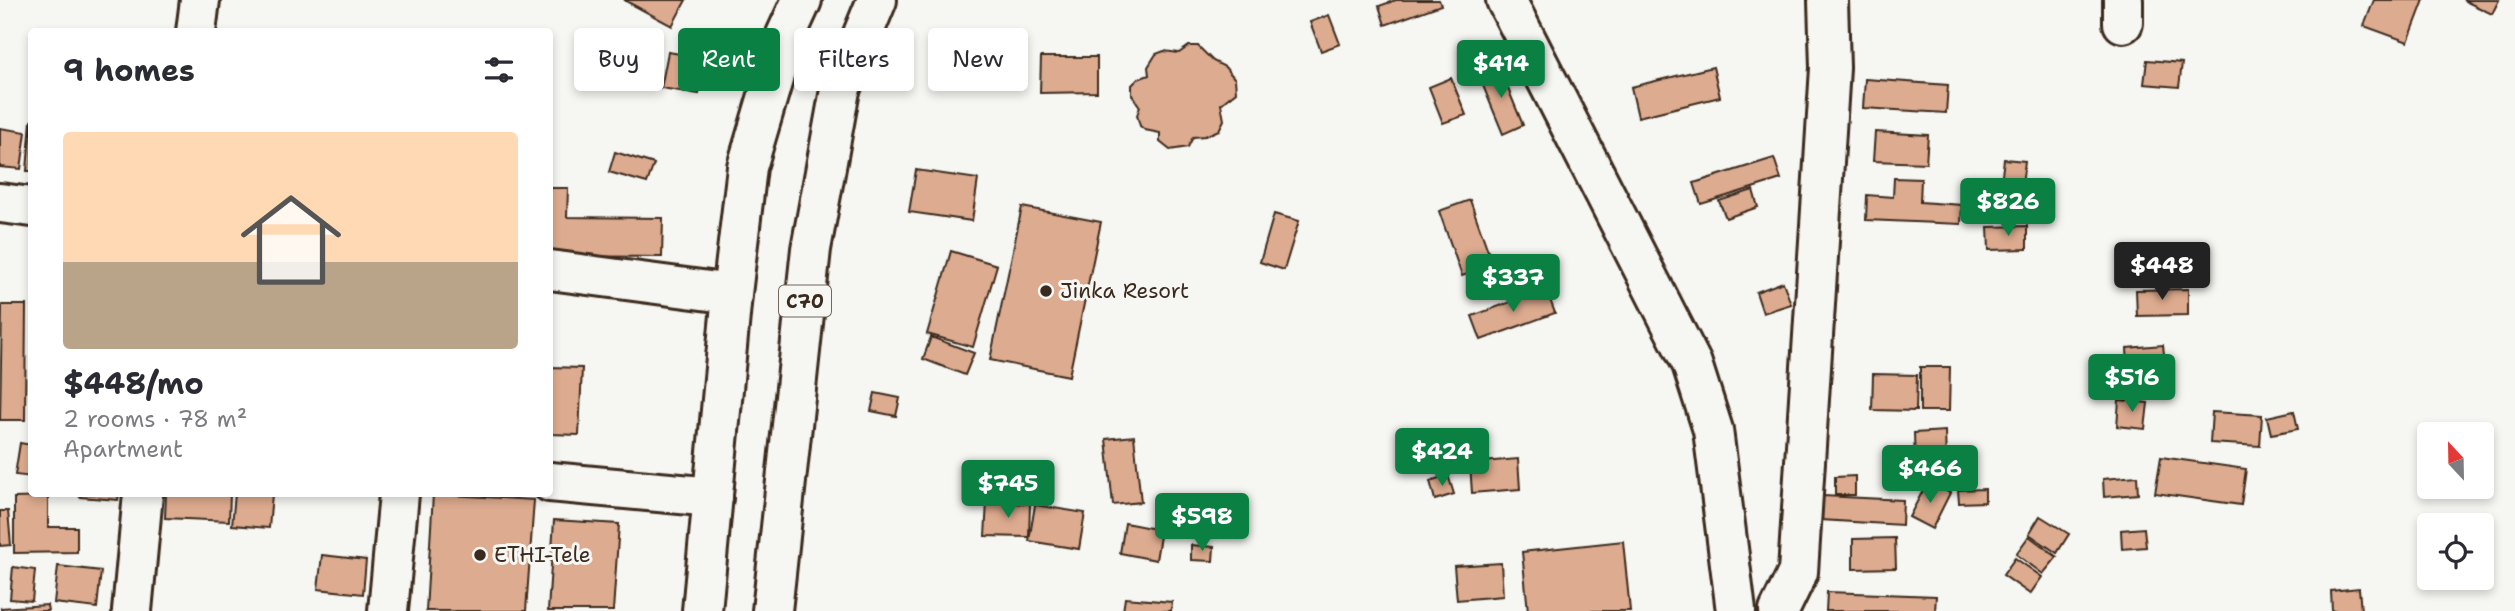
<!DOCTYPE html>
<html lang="en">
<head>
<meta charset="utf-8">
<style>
  :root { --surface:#fff; --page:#f2f2f3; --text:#2b2b33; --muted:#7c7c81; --line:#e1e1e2; --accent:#0b8043 }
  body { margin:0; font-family:"Shantell Sans",sans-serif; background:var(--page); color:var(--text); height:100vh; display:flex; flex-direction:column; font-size:26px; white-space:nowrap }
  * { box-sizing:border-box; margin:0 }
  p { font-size:23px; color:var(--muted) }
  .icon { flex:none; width:38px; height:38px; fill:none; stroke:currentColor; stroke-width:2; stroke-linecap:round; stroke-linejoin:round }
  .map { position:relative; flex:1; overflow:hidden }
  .side { position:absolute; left:28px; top:28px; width:525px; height:469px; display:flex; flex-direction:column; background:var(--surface); border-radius:7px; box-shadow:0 4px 10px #0003 }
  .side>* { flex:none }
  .banner { position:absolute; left:574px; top:28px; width:665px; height:63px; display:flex; gap:14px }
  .needle { width:46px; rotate:338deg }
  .controls { position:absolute; left:2417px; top:422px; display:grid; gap:14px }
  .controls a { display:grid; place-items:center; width:77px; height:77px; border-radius:7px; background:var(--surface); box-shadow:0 4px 10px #0003; font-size:35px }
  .price { position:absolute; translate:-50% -60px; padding:0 16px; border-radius:7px; background:var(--accent); color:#fff; font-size:23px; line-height:46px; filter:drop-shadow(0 2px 4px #0008) }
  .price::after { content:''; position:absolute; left:50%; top:42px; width:21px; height:16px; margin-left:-10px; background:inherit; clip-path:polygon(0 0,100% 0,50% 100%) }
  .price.on { background:#222; color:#fff }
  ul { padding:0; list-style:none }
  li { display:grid; align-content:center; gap:14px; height:371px; padding:0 35px }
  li+li { border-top:2px solid var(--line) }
  li span { display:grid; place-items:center; height:217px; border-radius:7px; color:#555 }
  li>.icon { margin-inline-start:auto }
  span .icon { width:126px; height:126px; fill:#fffc; stroke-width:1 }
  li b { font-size:30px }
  h2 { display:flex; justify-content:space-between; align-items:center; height:84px; padding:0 35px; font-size:30px }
  .chip { padding:0 24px; border-radius:7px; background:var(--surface); box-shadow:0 4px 10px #0003; font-size:24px; line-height:63px }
  .chip.on { background:var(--accent); color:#fff }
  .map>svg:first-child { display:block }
  .building { fill:#ddab8f; stroke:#3b2a1e; stroke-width:2 }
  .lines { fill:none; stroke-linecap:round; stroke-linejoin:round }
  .minor-casing { stroke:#3b2a1e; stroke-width:44 }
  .highway-casing { stroke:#3b2a1e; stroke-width:44 }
  .minor { stroke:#f6f6f2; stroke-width:38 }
  .highway { stroke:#f6f6f2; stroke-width:38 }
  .poi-dot { fill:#3b2a1e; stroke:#f6f6f2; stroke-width:2.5 }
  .labels { text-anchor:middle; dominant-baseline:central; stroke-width:6; stroke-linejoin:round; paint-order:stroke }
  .shield { fill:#f6f6f2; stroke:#73675e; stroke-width:2 }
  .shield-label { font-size:19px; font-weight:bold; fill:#3b2a1e }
  .poi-label { font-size:21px; fill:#3b2a1e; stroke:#f6f6f2; text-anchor:start }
</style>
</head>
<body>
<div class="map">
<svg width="2515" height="611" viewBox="0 0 2515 611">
  <rect width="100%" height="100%" fill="#f6f6f2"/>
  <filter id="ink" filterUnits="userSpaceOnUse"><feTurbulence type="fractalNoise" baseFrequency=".0143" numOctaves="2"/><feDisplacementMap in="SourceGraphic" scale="14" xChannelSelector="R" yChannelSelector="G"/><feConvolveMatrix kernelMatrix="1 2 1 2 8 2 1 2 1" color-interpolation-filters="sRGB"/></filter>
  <g filter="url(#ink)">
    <g class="building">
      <polygon points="624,0 686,0 672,26"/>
      <polygon points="1396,0 1439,0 1441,5 1385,25 1379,6"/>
      <polygon points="2374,0 2424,0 2408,42 2364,26"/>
      <polygon points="2463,0 2499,0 2492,14"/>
      <polygon points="1329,15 1340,44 1321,51 1310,22"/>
      <polygon points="942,36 965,41 961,58 938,54"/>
      <polygon points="1189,46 1198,46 1213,61 1225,67 1235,79 1236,92 1221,104 1224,120 1219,130 1205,136 1193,137 1188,147 1170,150 1160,142 1160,133 1145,130 1140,126 1137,115 1140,107 1132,95 1132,85 1138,79 1149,75 1148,67 1156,54 1164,51 1179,53"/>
      <polygon points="668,52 705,58 699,94 661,88"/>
      <polygon points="1041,57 1097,57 1097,92 1040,93"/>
      <polygon points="2147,60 2182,63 2179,87 2144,84"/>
      <polygon points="1499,67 1523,125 1503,134 1479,76"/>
      <polygon points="1713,67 1720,97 1638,117 1631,87"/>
      <polygon points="1451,78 1466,115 1443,123 1429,87"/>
      <polygon points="1865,79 1948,85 1946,113 1863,108"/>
      <polygon points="31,121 32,121 32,171 27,171"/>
      <polygon points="0,128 26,132 21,169 0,167"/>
      <polygon points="1875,132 1928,135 1926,163 1873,161"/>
      <polygon points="615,152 654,164 647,183 609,172"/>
      <polygon points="1774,158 1781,179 1701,204 1694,183"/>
      <polygon points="2004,159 2025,161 2022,185 2001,183"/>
      <polygon points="916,170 978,179 972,221 909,212"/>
      <polygon points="1894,178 1921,179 1920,202 1962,205 1961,224 1866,220 1867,195 1893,197"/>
      <polygon points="550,188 568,188 567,217 663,218 662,257 550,256"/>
      <polygon points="1753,190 1758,207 1726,218 1719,201"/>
      <polygon points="1470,200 1493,265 1462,276 1439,211"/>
      <polygon points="1022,207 1101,222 1069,376 990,360"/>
      <polygon points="1274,214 1299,221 1284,270 1260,262"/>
      <polygon points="2027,226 2027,249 1989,250 1988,227"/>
      <polygon points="951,251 997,265 973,347 927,334"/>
      <polygon points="1783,282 1791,304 1763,313 1756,292"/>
      <polygon points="1546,289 1555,313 1481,340 1472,316"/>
      <polygon points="2188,289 2188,315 2137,316 2136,290"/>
      <polygon points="2,305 26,305 25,420 0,420"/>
      <polygon points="931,337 974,353 965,375 923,359"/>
      <polygon points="2163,345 2165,363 2128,366 2127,348"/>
      <polygon points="550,367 582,368 579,435 550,434"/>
      <polygon points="1920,367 1950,367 1949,411 1920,411"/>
      <polygon points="1873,374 1917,375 1916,411 1872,410"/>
      <polygon points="875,393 900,398 896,416 871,411"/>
      <polygon points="2119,400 2148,403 2145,429 2117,426"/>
      <polygon points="2294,411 2298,429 2271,434 2267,417"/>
      <polygon points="2212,412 2262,415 2260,446 2210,443"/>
      <polygon points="1945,431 1946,462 1915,463 1914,433"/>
      <polygon points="1468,435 1476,458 1436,472 1428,449"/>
      <polygon points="1134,436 1141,502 1113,505 1106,439"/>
      <polygon points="20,443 32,445 32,477 15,475"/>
      <polygon points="2161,457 2246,469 2241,505 2155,493"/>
      <polygon points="1518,459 1520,489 1472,493 1470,463"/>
      <polygon points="1448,475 1454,494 1435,500 1430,481"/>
      <polygon points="1855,476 1855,495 1835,495 1835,477"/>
      <polygon points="2137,476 2138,494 2104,497 2103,479"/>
      <polygon points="1928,481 1950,493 1932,529 1909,517"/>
      <polygon points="1985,489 1985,502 1959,503 1958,490"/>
      <polygon points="81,494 119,494 118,500 80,497"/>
      <polygon points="166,494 230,494 229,521 165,518"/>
      <polygon points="235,494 272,494 269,528 232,525"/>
      <polygon points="433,494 534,500 526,611 426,611"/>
      <polygon points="1823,496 1903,500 1902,525 1821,520"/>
      <polygon points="48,497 48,527 77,527 77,552 14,553 14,498"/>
      <polygon points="987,502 1030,504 1029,537 985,536"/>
      <polygon points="1035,505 1085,513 1079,549 1029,541"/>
      <polygon points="0,511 8,511 11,545 0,546"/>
      <polygon points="1165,516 1190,517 1189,534 1165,533"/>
      <polygon points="2040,516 2069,534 2057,553 2029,534"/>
      <polygon points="554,520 619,524 613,611 548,611"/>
      <polygon points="1125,523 1161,530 1156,560 1120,553"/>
      <polygon points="2144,528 2146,547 2122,549 2121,530"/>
      <polygon points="2029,536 2057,557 2043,574 2016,554"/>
      <polygon points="1895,538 1896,568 1853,569 1853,539"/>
      <polygon points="1623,541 1630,611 1528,611 1522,552"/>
      <polygon points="1191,545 1214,547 1213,561 1191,560"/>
      <polygon points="322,555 366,560 363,594 318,589"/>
      <polygon points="2015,558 2042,577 2030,594 2003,575"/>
      <polygon points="1501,563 1503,596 1457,600 1454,566"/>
      <polygon points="58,566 101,571 97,608 54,603"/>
      <polygon points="13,567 35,570 32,601 10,599"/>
      <polygon points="2359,588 2361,611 2332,611 2331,591"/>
      <polygon points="1827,592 1936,596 1935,611 1826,611"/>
      <polygon points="1125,598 1172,602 1171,611 1123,611"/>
      <polygon points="47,605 48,611 1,611 1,608"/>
    </g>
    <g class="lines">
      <g class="minor-casing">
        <g id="minor">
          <polyline points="1506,0 1692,364 1713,430 1736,611"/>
          <polyline points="2123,23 2123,0"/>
          <polyline points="196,32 200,0"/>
          <polyline points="0,203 32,207"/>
          <polyline points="550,270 732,294"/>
          <polyline points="550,482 713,497"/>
          <polyline points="132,611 143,494"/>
          <polyline points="388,611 399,494"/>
          <polyline points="1779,611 1798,572 1830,68 1828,0"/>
        </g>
      </g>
      <g class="highway-casing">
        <g id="highway">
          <polyline points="702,611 732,294 747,167 786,35 802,0"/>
          <polyline points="772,611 811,249 840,90 877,0"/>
        </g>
      </g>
      <use href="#minor" class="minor"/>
      <use href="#highway" class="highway"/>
    </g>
  </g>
  <g class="poi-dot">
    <circle cx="1046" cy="291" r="7"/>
    <circle cx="480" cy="555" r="7"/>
  </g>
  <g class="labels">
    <rect class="shield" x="779" y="285.5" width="52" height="31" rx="5"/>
    <g class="shield-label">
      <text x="805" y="301">C70</text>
    </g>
    <g class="poi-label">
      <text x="1060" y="291">Jinka Resort</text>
      <text x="494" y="555">ETHI-Tele</text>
    </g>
  </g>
</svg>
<div class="controls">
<a><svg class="needle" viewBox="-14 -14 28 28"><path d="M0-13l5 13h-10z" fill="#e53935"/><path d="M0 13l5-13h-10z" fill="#7c7c81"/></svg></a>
<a><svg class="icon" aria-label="locate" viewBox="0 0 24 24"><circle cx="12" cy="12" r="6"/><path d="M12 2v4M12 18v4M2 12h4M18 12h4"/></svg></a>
</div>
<b class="price" style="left:1501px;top:100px">$414</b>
<b class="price" style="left:2008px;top:238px">$826</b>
<b class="price on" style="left:2162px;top:302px">$448</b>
<b class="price" style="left:1513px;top:314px">$337</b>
<b class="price" style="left:2132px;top:414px">$516</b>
<b class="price" style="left:1442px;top:488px">$424</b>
<b class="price" style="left:1930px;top:505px">$466</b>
<b class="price" style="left:1008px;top:520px">$745</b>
<b class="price" style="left:1202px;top:553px">$598</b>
<div class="banner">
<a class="chip">Buy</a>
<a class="chip on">Rent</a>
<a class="chip">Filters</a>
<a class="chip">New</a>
</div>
<section class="side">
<h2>9 homes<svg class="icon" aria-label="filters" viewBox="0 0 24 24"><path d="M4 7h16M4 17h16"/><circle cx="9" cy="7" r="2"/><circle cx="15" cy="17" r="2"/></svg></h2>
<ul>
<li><span style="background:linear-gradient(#ffd9b3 60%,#b9a48a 0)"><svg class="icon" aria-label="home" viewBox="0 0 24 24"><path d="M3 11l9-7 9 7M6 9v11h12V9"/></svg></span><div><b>$448/mo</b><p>2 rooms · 78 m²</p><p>Apartment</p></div></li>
</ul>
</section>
</div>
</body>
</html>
